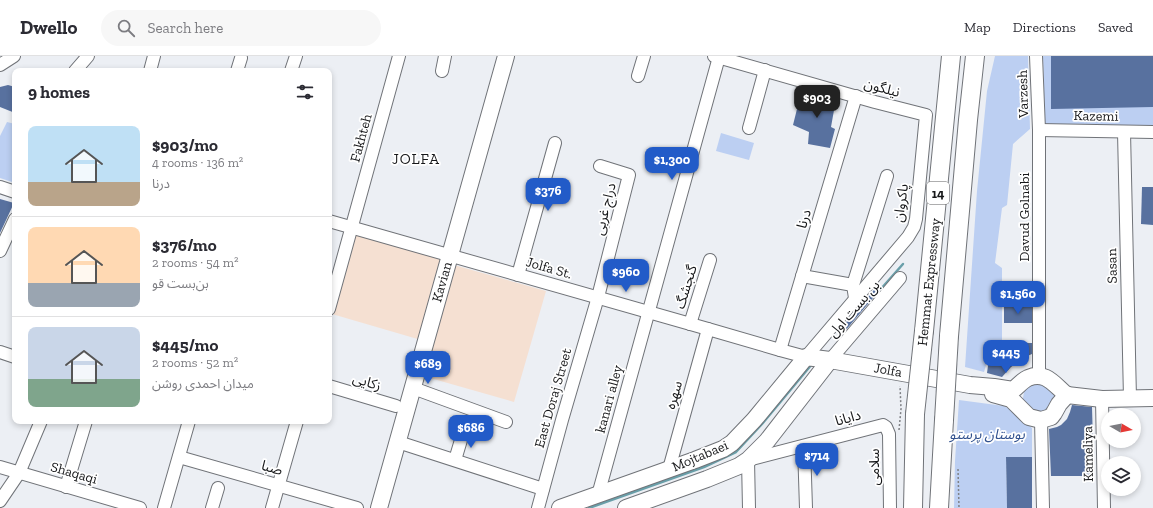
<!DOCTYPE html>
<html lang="en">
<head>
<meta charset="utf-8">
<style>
  :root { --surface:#fff; --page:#f7f7f7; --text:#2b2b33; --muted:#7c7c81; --line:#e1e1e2; --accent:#225bc8 }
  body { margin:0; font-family:"Zilla Slab","Noto Sans Arabic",serif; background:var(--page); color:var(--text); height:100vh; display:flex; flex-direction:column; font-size:15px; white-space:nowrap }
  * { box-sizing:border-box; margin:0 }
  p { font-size:13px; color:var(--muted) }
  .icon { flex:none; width:22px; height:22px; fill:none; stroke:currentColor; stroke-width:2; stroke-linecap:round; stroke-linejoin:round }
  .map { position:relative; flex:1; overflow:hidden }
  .side { position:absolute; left:12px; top:12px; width:320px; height:356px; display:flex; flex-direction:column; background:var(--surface); border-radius:8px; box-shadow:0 2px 6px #0003 }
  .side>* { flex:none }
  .needle { width:26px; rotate:99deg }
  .buttons { position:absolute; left:1101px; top:352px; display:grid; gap:8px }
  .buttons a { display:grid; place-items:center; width:40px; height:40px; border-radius:50%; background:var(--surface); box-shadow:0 2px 6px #0003; font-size:20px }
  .price { position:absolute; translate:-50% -34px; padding:0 9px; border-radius:8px; background:var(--accent); color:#fff; font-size:13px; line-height:26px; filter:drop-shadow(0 1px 2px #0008) }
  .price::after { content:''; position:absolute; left:50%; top:24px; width:12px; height:9px; margin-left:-6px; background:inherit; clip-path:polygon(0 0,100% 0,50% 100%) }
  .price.active { background:#222; color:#fff }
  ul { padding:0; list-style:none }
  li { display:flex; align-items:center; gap:12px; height:100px; padding:0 16px }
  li+li { border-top:1px solid var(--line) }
  li span { display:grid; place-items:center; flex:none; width:112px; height:80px; border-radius:8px; color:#555 }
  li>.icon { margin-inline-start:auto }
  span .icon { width:48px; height:48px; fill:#fffc; stroke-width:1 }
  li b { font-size:17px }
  h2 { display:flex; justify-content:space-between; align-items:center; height:48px; padding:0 16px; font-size:17px }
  header { display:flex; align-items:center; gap:24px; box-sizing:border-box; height:56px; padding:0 20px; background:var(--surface); border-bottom:1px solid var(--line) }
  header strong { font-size:19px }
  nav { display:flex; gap:22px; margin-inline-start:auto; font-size:14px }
  .search { width:280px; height:36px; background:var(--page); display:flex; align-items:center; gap:10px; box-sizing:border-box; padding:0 14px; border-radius:22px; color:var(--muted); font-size:15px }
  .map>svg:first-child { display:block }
  .education { fill:#f5e0d2 }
  .green { fill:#bccff2 }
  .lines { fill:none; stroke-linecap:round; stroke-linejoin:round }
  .stream { stroke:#699fa9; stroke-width:2.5 }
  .building { fill:#58719f }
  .minor-casing { stroke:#707378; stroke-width:14 }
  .major-casing { stroke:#707378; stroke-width:18 }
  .highway-casing { stroke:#707378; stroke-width:20 }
  .path { stroke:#808286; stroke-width:1.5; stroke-dasharray:2 2; stroke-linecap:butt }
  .minor { stroke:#fff; stroke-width:12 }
  .major { stroke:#fff; stroke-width:16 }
  .highway { stroke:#fff; stroke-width:18 }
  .highway-bridge-casing { stroke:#707378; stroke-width:20; stroke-linecap:butt }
  .highway-bridge { stroke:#fff; stroke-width:18 }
  .labels { text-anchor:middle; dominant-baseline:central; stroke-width:3.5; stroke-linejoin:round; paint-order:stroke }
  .shield { fill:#fff; stroke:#5c5d5e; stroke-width:1 }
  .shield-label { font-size:13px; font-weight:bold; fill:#161719 }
  .street-label { font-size:14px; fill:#161719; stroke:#fff }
  .park-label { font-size:14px; font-style:italic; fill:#31518e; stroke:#fff }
  .neighbourhood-label { font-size:15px; letter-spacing:1px; fill:#161719; stroke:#fff }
</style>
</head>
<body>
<header>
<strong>Dwello</strong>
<div class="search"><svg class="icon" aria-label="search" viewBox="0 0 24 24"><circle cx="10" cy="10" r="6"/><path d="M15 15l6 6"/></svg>Search here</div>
<nav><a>Map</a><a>Directions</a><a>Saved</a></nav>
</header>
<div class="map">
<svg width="1153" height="452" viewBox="0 0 1153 452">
  <rect width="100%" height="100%" fill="#eceff4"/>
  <g class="education">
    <polygon points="355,179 444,204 421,284 332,258"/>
    <polygon points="454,209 546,235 514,346 423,320"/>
  </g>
  <g class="green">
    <polygon points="995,0 1028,0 1030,73 1013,88 1007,149 1002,152 995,207 1002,212 1002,287 988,302 984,316 965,311 977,135 987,35"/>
    <polygon points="1043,0 1153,0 1153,71 1045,72"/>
    <polygon points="7,66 15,68 15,127 0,122 0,80"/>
    <polygon points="721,77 754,87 749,104 716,95"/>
    <path d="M1043,327C1051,334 1057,336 1055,349L1037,360L1023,346C1023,330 1029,328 1043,327Z"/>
    <polygon points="959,344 1004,350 1011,354 1032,372 1032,401 1006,401 1007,452 954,452 955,405"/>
  </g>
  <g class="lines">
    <g class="stream">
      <polyline points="880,234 903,208"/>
      <polyline points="589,452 704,411 736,396 762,368 812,308"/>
    </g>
  </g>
  <g class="building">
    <polygon points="1051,0 1153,0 1153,51 1051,53"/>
    <polygon points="8,29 15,31 15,57 0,51 0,31"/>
    <polygon points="808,35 836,43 831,71 835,73 830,92 808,88 809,76 793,69 797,53"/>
    <polygon points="1142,131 1153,131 1153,169 1141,168"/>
    <polygon points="0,143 14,147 0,177"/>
    <polygon points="874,234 878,236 845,275 841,272"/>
    <polygon points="1004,250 1032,251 1032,267 1004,267"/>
    <polygon points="1015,287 1032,287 1032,298 1025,301 1011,311 1002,321 987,317 989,303 994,303 1013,290"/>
    <polygon points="1072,349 1092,351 1094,420 1051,420 1049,373 1057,371 1061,369 1067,363 1070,356"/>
    <polygon points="1006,401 1032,401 1032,452 1007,452"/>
  </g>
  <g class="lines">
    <g class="minor-casing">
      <g id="minor">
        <polyline points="1036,0 1039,74 1039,320"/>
        <polyline points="0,9 14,0"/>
        <polyline points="75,15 88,0"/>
        <polyline points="150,15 154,0"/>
        <polyline points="237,15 241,2"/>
        <polyline points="291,15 296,0"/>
        <polyline points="442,15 445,0"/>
        <polyline points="638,20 644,0"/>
        <polyline points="749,72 765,14"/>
        <polyline points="1039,74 1153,76"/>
        <polyline points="1124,76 1130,342"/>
        <polyline points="0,131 15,136"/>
        <polyline points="329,165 708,273 780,294 806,301 908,181 914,171 916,163 926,59 875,46 714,0"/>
        <polyline points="0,195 15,163"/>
        <polyline points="518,219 555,87"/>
        <polyline points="802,220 853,229"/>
        <polyline points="855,242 853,229 887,120"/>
        <polyline points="329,253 399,0"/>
        <polyline points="690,268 710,204"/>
        <polyline points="780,294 856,40"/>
        <polyline points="0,296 15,301"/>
        <polyline points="830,304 900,222"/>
        <polyline points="329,330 396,350"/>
        <polyline points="413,332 506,366"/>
        <polyline points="1102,343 1104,452"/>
        <polyline points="1041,364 1043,452"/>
        <polyline points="398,386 543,433"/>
        <polyline points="804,390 806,452"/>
        <polyline points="179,401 357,452"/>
        <polyline points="455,404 464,374"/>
        <polyline points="0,411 140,452"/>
        <polyline points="669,413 708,273"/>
        <polyline points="66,431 86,365"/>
        <polyline points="598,439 719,1"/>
        <polyline points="0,445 19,417 41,365"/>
        <polyline points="164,452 189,365"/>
        <polyline points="212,452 218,432"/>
        <polyline points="272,452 297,365"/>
        <polyline points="538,452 562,364 598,241 629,119 600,110"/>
        <polyline points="749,452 748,404 883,369 886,371 889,378 890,452"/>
      </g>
    </g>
    <g class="major-casing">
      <g id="major">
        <polyline points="993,338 1011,343 1029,361 1041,364 1051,361 1054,357 1059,348 1067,339"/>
        <polyline points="1067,339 1102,343 1153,342"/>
        <polyline points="379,452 506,0"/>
        <path d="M560,452L695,404L723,393L732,387L754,364L806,301L830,304L970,329L994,331L1013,334C1018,330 1023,324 1028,322C1046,314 1055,330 1067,339"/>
        <polyline points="626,452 707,423 739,410 748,404 767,385 830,304"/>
      </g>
    </g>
    <g class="highway-casing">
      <g id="highway">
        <polyline points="924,275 951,0"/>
        <polyline points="949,280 968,64 975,0"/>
        <polyline points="913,452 915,358"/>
        <polyline points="939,452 944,364"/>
      </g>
    </g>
    <g class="path">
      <polyline points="899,374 901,353 900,330"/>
      <polyline points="958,413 959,452"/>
    </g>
    <use href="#minor" class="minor"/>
    <use href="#major" class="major"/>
    <use href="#highway" class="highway"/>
    <g class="highway-bridge-casing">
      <g id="highway-bridge">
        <polyline points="915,358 924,275"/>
        <polyline points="944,364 949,280"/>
      </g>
    </g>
    <use href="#highway-bridge" class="highway-bridge"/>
  </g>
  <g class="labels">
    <rect class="shield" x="927" y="126" width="22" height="22" rx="3"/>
    <g class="shield-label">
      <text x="938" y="137">14</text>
    </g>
    <g class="street-label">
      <text transform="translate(882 32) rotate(15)">نیلگون</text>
      <text transform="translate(1023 38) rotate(-92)">Varzesh</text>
      <text transform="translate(1096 60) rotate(1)">Kazemi</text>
      <text transform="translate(361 82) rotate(-75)">Fakhteh</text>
      <text transform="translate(901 147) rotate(-82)">پاکروان</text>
      <text transform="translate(605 153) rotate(-76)">دراج غربی</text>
      <text transform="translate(1024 161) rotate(-90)">Davud Golnabi</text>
      <text transform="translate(804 163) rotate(-73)">درنا</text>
      <text transform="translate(1112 210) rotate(-91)">Sasan</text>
      <text transform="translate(549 212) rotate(16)">Jolfa St.</text>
      <text transform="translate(442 226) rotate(-74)">Kavian</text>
      <text transform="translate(929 226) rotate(-84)">Hemmat Expressway</text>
      <text transform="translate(686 231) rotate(-73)">گنجشگ</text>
      <text transform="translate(854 253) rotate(-49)">بن بست اول</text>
      <text transform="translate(888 314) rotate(10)">Jolfa</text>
      <text transform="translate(367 326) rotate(17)">زکایی</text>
      <text transform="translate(674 339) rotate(-74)">سهره</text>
      <text transform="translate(553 342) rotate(-74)">East Doraj Street</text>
      <text transform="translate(609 343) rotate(-75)">kanari alley</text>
      <text transform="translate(848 362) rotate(-15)">دایانا</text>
      <text transform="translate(1088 398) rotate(-91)">Kameliya</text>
      <text transform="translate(700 400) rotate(-23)">Mojtabaei</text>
      <text transform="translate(874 411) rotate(-90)">سلامی</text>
      <text transform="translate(272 412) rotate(16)">صبا</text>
      <text transform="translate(74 417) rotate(16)">Shaqaqi</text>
    </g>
    <g class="park-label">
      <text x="987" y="378">بوستان پرستو</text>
    </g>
    <g class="neighbourhood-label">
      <text x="416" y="103">JOLFA</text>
    </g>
  </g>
</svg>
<div class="buttons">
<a><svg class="needle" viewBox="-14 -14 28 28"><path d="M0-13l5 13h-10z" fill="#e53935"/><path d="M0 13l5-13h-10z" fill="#7c7c81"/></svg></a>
<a><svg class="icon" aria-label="layers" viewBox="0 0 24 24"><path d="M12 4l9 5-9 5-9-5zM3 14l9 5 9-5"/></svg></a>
</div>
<b class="price active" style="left:817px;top:63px">$903</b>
<b class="price" style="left:672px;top:125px">$1,300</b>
<b class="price" style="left:548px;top:156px">$376</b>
<b class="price" style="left:626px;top:237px">$960</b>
<b class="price" style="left:1018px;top:259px">$1,560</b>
<b class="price" style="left:1006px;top:318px">$445</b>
<b class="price" style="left:428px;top:329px">$689</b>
<b class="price" style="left:471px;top:393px">$686</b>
<b class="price" style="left:817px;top:421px">$714</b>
<section class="side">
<h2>9 homes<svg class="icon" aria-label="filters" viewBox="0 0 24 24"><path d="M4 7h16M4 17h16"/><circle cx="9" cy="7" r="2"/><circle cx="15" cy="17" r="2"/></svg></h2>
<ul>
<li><span style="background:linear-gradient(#bfe0f5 70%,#b9a48a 0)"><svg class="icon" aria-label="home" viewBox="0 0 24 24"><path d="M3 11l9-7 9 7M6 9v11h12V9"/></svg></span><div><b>$903/mo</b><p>4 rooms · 136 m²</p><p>درنا</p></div></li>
<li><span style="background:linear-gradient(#ffd9b3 70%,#9aa5b1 0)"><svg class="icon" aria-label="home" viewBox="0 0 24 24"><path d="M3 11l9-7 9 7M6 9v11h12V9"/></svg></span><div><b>$376/mo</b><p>2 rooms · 54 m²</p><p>بن‌بست قو</p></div></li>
<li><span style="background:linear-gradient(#c9d6e8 65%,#7fa58c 0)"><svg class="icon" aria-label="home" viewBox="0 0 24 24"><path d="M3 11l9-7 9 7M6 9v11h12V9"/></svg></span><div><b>$445/mo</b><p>2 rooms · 52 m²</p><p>میدان احمدی روشن</p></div></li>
</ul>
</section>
</div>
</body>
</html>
